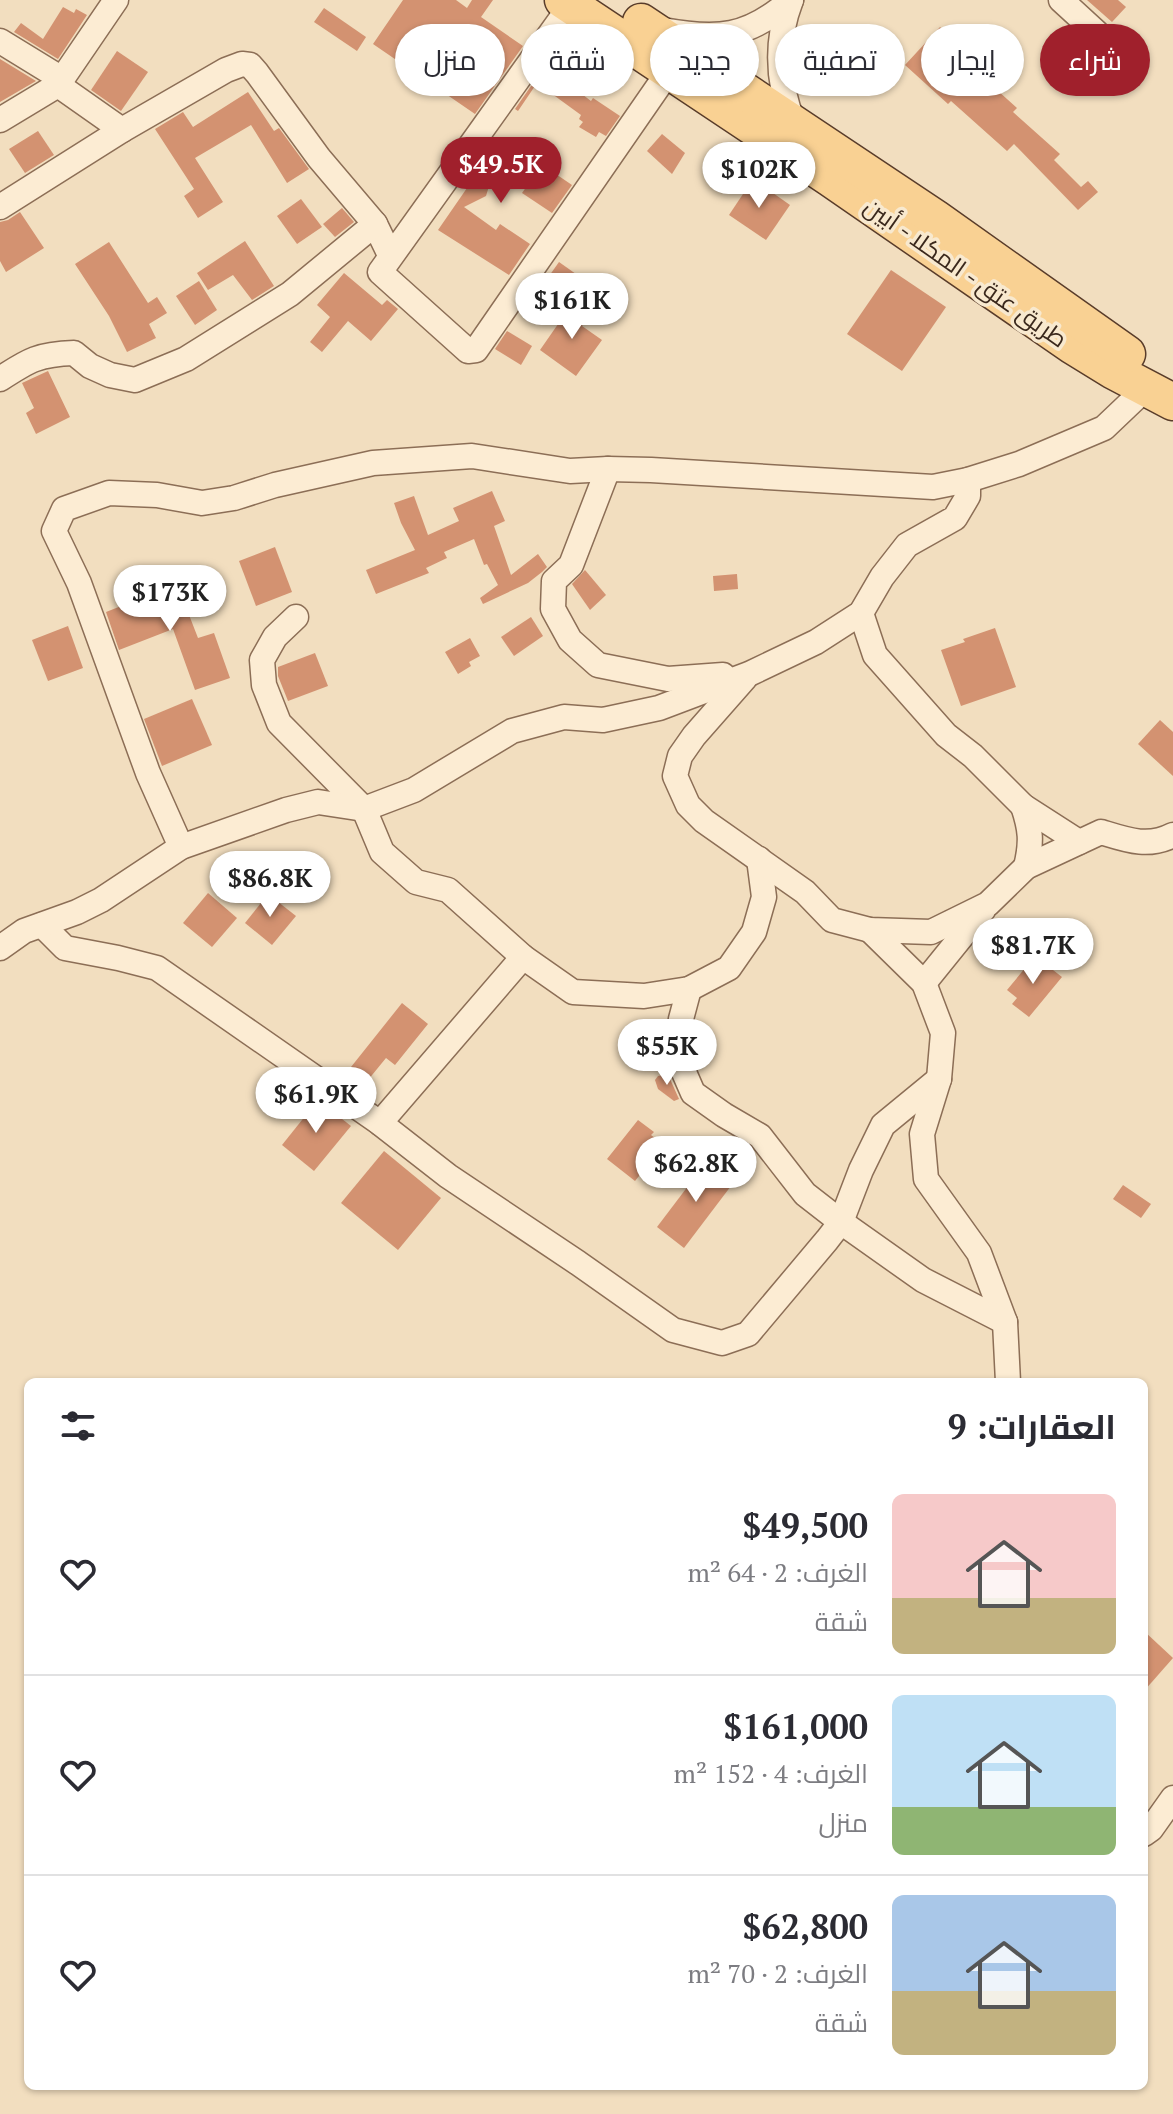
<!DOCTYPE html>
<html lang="ar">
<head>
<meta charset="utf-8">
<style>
  :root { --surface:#fff; --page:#f2f2f3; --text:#2b2b33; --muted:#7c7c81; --line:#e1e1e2; --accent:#a0202c }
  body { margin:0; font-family:"PT Serif",Cairo,serif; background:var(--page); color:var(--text); direction:rtl; height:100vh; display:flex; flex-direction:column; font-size:30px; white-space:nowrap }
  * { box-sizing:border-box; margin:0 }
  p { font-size:26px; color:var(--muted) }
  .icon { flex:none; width:44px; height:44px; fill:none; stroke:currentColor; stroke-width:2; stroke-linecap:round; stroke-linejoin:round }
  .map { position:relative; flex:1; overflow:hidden; direction:ltr }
  .details { position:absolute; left:24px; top:1378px; width:1124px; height:712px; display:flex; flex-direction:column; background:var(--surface); border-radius:12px; box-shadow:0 2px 6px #0004; direction:rtl }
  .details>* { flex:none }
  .banner { position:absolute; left:24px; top:24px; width:1126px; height:72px; direction:rtl; display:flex; gap:16px }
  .price { position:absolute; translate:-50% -68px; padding:0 18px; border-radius:28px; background:#fff; color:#222; font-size:26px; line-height:52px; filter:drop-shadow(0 2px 4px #0008) }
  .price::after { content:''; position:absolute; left:50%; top:48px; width:24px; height:18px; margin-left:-12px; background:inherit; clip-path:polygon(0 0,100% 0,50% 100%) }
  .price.on { background:var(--accent); color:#fff }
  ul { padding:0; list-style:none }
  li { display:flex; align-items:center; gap:24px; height:200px; padding:0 32px }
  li+li { border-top:2px solid var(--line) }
  li span { display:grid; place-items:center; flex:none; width:224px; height:160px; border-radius:12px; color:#555 }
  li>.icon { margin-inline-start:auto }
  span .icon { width:96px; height:96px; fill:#fffc; stroke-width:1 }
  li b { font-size:34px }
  h2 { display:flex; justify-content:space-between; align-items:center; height:96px; padding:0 32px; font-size:34px }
  .pill { padding:0 28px; border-radius:36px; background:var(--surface); box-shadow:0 2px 6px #0004; font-size:28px; line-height:72px }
  .pill.on { background:var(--accent); color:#fff }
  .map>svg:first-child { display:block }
  .building { fill:#d39271 }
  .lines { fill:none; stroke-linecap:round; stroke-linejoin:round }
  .minor-casing { stroke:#8c6e56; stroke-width:27 }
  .primary-casing { stroke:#593c2a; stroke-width:39 }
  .minor { stroke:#fcecd3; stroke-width:24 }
  .primary { stroke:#f9d193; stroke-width:36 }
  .labels { text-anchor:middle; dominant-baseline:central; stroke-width:7; stroke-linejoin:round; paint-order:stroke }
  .street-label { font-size:24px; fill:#3a281c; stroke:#f8e9cf }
</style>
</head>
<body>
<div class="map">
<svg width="1173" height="2114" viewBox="0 0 1173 2114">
  <rect width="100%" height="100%" fill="#f2debf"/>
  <g class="building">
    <polygon points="403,0 456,0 467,8 472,0 493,0 481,17 523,46 475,114 373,44"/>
    <polygon points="1087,0 1118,0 1126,7 1112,22"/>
    <polygon points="63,7 74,13 76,9 87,15 58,59 14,32 21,23 43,39"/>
    <polygon points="324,8 366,37 357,51 314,22"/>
    <polygon points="940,27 983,66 977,72 1017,108 1013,112 1060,154 1054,160 1081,187 1088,181 1098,192 1078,210 1014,144 1007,151 951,101 948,104 905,65"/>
    <polygon points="117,51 148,72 121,111 91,90"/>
    <polygon points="0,59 36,81 0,102"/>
    <polygon points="545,66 591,101 593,98 620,116 606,136 599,132 596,137 579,127 583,122 579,119 581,115 537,83 518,111 515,109"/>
    <polygon points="248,92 274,131 279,128 309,169 287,183 251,125 195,158 223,202 198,218 184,196 194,189 155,129 183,112 193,127"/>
    <polygon points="38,131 54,155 25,173 9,149"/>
    <polygon points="662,134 685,153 672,174 647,151"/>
    <polygon points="503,138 572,185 552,213 522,193 539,169 509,184 493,173 486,196 464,207 496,230 500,224 530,244 509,275 438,230 467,188 463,185 478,163 477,162 487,148 494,152"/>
    <polygon points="753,179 790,205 766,240 729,215"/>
    <polygon points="301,199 322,227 297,244 277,216"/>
    <polygon points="342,208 354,222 335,237 323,224"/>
    <polygon points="20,212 44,248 6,272 0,261 0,222 8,220"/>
    <polygon points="245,241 274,286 252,300 233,275 208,290 197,273"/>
    <polygon points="109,242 148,303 157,297 167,313 149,324 156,338 127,352 109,316 75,264"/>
    <polygon points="559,262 583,279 567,302 542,286"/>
    <polygon points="891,270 946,307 902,371 847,334"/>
    <polygon points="344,273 382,305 387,300 398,309 371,341 348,321 322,352 310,342 330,317 317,305"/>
    <polygon points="199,281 217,310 195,325 176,296"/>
    <polygon points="572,304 589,315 582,326 602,340 576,376 540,350"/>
    <polygon points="507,331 532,346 521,365 495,349"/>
    <polygon points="48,371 70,417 36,434 26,413 34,408 22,383"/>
    <polygon points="492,491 505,521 494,526 511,575 538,554 547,567 542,572 528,583 483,604 480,598 498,585 487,564 484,565 474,539 444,552 447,558 426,568 429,573 376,594 366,570 415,550 401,523 394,503 414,496 428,535 459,521 453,508"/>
    <polygon points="275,547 292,592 256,606 239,561"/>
    <polygon points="585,570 606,595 590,610 572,584"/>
    <polygon points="737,574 738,589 714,591 713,576"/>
    <polygon points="177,584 198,638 214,633 230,678 195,690 173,629 119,650 106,612"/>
    <polygon points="531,617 543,636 514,656 501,637"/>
    <polygon points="68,626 83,668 48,681 32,640"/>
    <polygon points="995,628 1016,687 961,706 941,650 965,642 963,639"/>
    <polygon points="470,638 480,656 469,662 471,666 458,674 445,652"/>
    <polygon points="315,653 328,686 288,701 278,676 278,667"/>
    <polygon points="192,699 212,745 162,766 144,719"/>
    <polygon points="1160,720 1173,732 1173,776 1138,744"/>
    <polygon points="208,893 237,918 212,947 183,923"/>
    <polygon points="268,894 296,916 272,945 245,923"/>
    <polygon points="1035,956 1062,977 1029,1017 1012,1004 1017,998 1007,990"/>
    <polygon points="402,1003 428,1024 395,1065 386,1058 368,1080 351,1067"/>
    <polygon points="663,1075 670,1079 679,1099 674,1101 658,1089 655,1080 658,1076"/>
    <polygon points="318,1100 351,1126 314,1171 282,1145"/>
    <polygon points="638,1120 654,1132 651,1135 664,1145 635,1181 607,1159"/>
    <polygon points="384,1151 441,1198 398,1250 341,1203"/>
    <polygon points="707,1161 734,1182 684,1248 657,1227"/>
    <polygon points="1123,1185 1151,1204 1141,1218 1113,1199"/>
    <polygon points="1144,1631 1173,1658 1144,1691"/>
  </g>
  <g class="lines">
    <g class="minor-casing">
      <g id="minor">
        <path d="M791,0C775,42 777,81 793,122"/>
        <polyline points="1061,0 1097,33"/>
        <polyline points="571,5 380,272 468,351 476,350 669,71"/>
        <path d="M663,30C717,40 748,38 791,0"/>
        <polyline points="0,41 62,79"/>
        <polyline points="58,85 122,130"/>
        <polyline points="0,120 58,85 116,0"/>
        <polyline points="0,207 122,130 226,70 242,64 250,65 257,73 319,158 375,224 390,255"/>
        <path d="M0,379C29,360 39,354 74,353L90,366L110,375L135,380L186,359L290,294L375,224"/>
        <polyline points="608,469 571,565 554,581 553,609 570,640 598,665 668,679 723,675"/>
        <polyline points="861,613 875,655 946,735 973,756 1023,806 1079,842"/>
        <polyline points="296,617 275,637 262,660 264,685 279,723 364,809 382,852 416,882 448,890 523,957 573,992 644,996 689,989 729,968 754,932 764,897 759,859"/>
        <path d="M745,678L694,736L680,756L675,776L688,805L704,821L805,892L832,920L870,930L931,932L988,904L1026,867L1101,832C1127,840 1148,848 1173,835"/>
        <path d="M1023,806C1031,830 1032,842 1026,867"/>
        <polyline points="181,847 148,773 79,583 54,531 64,509 109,493 157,495 202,503 234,498 275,485 373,463 472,456 570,471 608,469 651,470 933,487 968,480 1019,464 1104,428 1145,389"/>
        <polyline points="42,925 65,948 118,958 157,968 380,1123 448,1176 578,1263 673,1330 722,1343 748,1334 827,1240 841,1222 861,1170 883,1125 939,1079"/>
        <polyline points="870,930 924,983 943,1033 939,1079 922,1134 926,1179 979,1253 1005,1322 1008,1382"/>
        <polyline points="0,948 24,931 77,912 101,900 181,847 286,810 318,802 364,809 414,790 512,731 564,717 603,720 659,708 749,674 816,642 861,613 882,577 907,545 955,518 968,496 968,480"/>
        <polyline points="924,983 983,910"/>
        <polyline points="689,989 681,1019 676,1054 693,1093 724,1115 760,1136 805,1194 841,1222 923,1280 1005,1322"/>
        <polyline points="380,1123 523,957"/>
        <polyline points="1144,1834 1151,1829 1173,1798"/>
      </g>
    </g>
    <g class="primary-casing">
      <g id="primary">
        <polyline points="563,0 830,178 1073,346 1112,370 1173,402"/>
        <polyline points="641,22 935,218 1127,354"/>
      </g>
    </g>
    <use href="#minor" class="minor"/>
    <use href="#primary" class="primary"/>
  </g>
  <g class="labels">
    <g class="street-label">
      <text transform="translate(966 272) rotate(35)">طريق عتق - المكلا - أبين</text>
    </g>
  </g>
</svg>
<b class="price on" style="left:501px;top:205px">$49.5K</b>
<b class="price" style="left:759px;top:210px">$102K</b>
<b class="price" style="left:572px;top:341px">$161K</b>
<b class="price" style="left:170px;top:633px">$173K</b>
<b class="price" style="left:270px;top:919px">$86.8K</b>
<b class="price" style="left:1033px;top:986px">$81.7K</b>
<b class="price" style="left:667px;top:1087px">$55K</b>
<b class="price" style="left:316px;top:1135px">$61.9K</b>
<b class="price" style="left:696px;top:1204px">$62.8K</b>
<div class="banner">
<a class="pill on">شراء</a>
<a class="pill">إيجار</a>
<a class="pill">تصفية</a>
<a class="pill">جديد</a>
<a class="pill">شقة</a>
<a class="pill">منزل</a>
</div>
<section class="details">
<h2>العقارات: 9<svg class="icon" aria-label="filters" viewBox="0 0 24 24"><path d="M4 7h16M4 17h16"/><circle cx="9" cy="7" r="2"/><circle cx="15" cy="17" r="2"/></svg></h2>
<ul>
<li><span style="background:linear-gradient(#f6c9c9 65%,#c2b280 0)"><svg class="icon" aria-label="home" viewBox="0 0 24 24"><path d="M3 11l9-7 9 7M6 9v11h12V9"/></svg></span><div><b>$49,500</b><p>الغرف: 2 · 64 m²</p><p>شقة</p></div><svg class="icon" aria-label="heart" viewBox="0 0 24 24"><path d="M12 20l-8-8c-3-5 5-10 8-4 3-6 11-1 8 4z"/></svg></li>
<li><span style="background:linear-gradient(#bfe0f5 70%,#8fb573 0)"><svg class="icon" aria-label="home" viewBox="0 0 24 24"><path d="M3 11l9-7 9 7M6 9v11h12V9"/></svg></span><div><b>$161,000</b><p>الغرف: 4 · 152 m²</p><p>منزل</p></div><svg class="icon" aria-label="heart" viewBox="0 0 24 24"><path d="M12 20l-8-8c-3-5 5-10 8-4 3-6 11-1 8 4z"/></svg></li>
<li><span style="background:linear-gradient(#a9c7e8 60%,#c2b280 0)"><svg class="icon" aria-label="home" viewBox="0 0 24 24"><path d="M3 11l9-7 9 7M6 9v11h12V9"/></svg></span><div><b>$62,800</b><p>الغرف: 2 · 70 m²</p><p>شقة</p></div><svg class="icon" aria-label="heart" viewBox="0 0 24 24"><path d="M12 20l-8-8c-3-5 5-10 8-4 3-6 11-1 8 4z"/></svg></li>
</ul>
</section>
</div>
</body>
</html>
